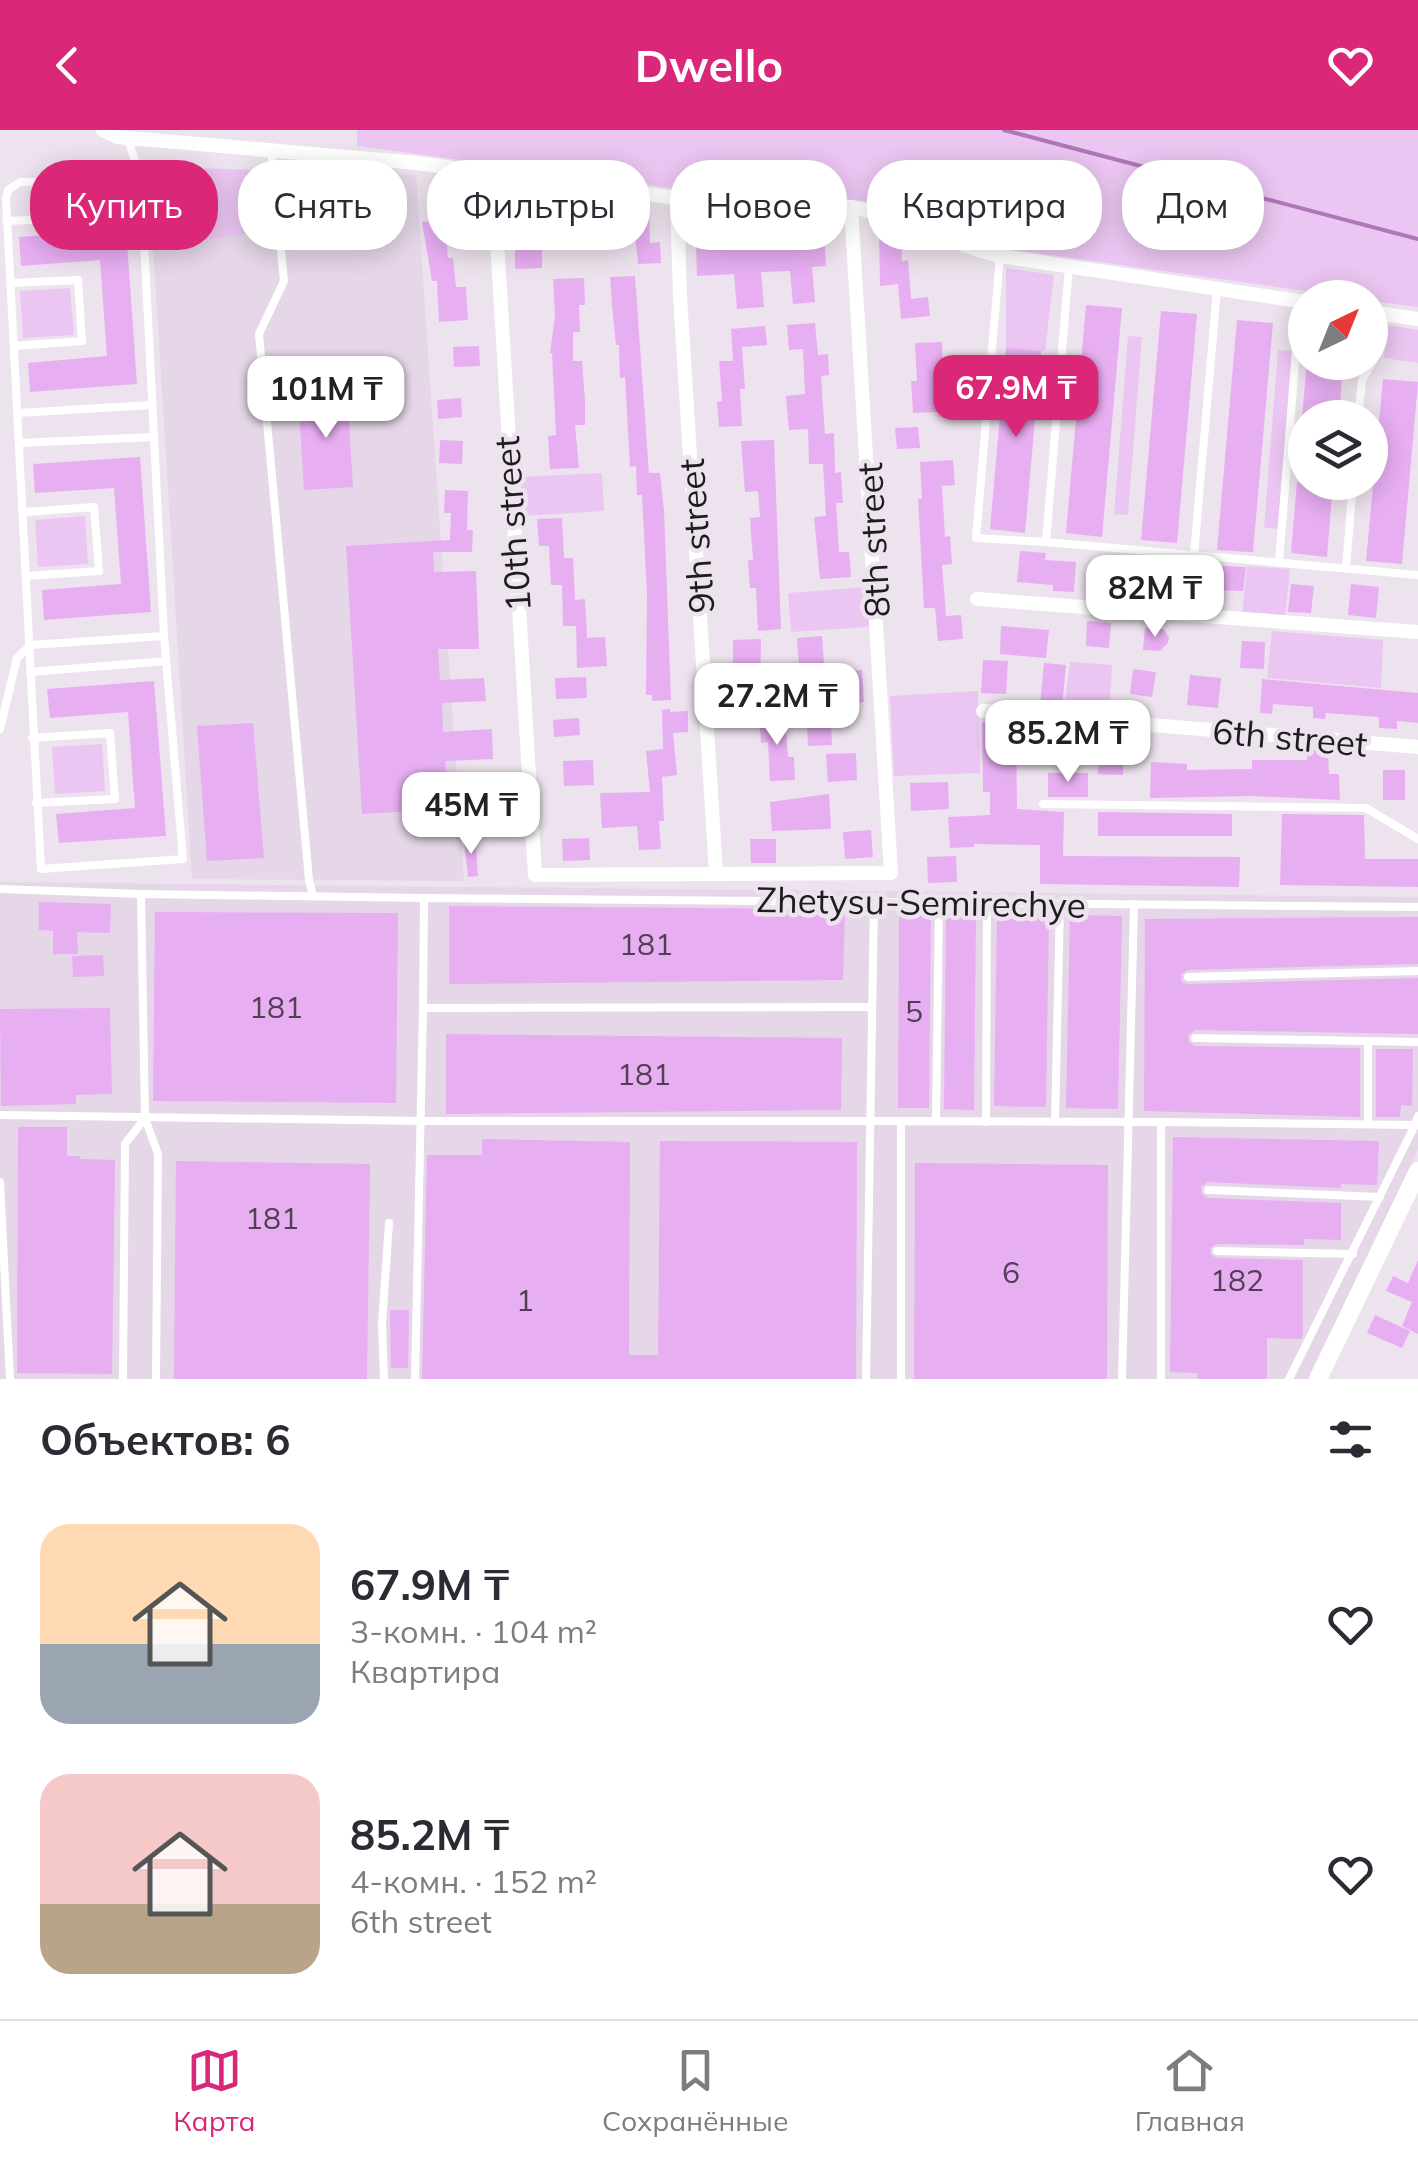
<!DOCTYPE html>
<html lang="ru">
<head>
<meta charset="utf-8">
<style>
  :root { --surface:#fff; --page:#f2f2f3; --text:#2b2b33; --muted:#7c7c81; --line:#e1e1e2; --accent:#db2777 }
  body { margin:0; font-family:Mulish,sans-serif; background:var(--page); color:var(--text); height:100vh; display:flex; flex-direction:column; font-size:38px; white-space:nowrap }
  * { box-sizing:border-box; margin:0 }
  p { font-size:32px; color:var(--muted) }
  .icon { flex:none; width:55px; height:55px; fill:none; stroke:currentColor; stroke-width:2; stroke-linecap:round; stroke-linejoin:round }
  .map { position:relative; height:1249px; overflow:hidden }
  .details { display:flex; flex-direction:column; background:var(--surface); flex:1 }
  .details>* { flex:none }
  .guide { position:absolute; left:30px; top:30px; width:1360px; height:90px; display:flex; gap:20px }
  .needle { width:65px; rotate:43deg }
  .fabs { position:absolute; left:1288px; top:150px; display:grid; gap:20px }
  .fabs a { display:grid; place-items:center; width:100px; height:100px; border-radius:50%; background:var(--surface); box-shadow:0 5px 25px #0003; font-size:50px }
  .price { position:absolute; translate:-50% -85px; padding:0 22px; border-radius:20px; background:#fff; color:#222; font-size:32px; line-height:65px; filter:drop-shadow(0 2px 5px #0008) }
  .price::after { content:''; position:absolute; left:50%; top:60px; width:30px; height:22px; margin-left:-15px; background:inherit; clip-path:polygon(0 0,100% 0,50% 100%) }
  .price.selected { background:var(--accent); color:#fff }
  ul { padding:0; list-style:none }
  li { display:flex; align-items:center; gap:30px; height:250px; padding:0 40px }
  li span { display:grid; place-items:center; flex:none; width:280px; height:200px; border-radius:30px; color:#555 }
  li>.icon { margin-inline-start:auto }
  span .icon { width:120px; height:120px; fill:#fffc; stroke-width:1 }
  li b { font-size:42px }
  h2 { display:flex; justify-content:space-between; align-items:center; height:120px; padding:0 40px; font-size:42px }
  .pill { padding:0 35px; border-radius:40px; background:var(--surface); box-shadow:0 5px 25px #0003; font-size:35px; line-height:90px }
  .pill.selected { background:var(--accent); color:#fff }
  header { display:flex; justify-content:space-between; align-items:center; height:130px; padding:0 40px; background:var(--accent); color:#fff; font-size:45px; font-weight:700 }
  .dock { display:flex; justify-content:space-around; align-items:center; height:140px; border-top:2px solid var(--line); background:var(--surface); font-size:28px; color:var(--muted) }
  .dock a { display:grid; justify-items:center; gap:5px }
  .dock .selected { color:var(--accent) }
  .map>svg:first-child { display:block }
  .built { fill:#e5d6e8 }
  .green { fill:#ebc6f2 }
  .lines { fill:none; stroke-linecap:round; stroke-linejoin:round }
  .stream { stroke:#ae77b8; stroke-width:4 }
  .building { fill:#e8aef2 }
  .service { stroke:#fff; stroke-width:8 }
  .minor { stroke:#fff; stroke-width:14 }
  .tertiary { stroke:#fff; stroke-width:18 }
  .labels { text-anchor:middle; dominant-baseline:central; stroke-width:9; stroke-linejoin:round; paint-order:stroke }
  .number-label { font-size:30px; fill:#514054 }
  .street-label { font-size:35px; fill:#1f1c20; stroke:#ede3ee }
</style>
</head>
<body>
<header><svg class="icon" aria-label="back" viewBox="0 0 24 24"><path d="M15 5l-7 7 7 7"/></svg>Dwello<svg class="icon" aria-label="heart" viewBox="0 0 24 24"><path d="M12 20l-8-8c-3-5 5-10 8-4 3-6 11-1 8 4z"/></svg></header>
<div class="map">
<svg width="1418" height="1249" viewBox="0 0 1418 1249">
  <rect width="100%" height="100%" fill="#ede3ee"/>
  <g class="built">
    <polygon points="152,37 252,40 259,50 262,103 286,102 283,50 294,41 416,45 464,751 192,749 153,115"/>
    <polygon points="0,752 1418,767 1418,1020 1310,1249 0,1249"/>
  </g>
  <g class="green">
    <polygon points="357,0 1418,0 1418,177 1370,171 1370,168 1348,167 980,115 863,71 679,59 357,16"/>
    <polygon points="152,37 252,40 259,50 261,103 153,115"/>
    <polygon points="447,49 485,56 489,113 451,118"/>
    <polygon points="1006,138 1054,145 1045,221 1006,218"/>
    <polygon points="70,158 74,205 23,208 20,161"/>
    <polygon points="1387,195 1418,200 1418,233 1384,228"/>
    <polygon points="1128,206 1142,207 1128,385 1114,384"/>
    <polygon points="1278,220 1293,221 1278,399 1264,398"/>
    <polygon points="602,343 604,381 522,386 520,347"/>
    <polygon points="85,386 88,434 38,437 35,390"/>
    <polygon points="1247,436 1290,439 1285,488 1242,485"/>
    <polygon points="867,457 869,497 791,502 788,463"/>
    <polygon points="1272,501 1383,510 1381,558 1267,548"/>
    <polygon points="1070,532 1112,535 1109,584 1064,580"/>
    <polygon points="978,561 980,643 894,646 890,566"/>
    <polygon points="102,614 105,661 55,664 52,617"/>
  </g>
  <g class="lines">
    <polyline class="stream" points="1004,0 1418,109"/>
  </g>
  <g class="building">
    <polygon points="520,63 545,66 542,88 518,85"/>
    <polygon points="649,80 650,113 660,112 661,133 638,134 635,103 630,103 629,81"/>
    <polygon points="445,90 448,128 453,128 456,157 466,157 468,190 439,192 437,151 432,151 422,92"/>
    <polygon points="613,94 614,119 592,119 592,95"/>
    <polygon points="126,99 137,254 30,262 28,233 107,226 100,130 21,136 19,107"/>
    <polygon points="895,100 901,102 902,131 908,130 911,169 928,167 930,186 901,189 898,154 880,156 879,101"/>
    <polygon points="824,101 826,136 812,137 815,172 793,174 790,141 761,142 764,177 737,179 734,144 697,146 696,117 793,112 792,102"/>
    <polygon points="515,112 542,112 542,138 515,139"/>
    <polygon points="635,146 649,343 660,343 664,380 671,570 652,571 652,565 646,565 647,464 642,365 637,365 636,336 630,337 625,247 620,248 619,215 616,215 612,175 610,147"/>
    <polygon points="584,148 585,175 579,175 580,202 573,202 573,231 582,231 585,270 585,295 575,295 579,338 550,339 548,306 556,305 552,223 550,223 555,186 553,149"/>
    <polygon points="1086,175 1122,178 1102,407 1066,403"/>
    <polygon points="1161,181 1197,184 1177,413 1141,410"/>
    <polygon points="1237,190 1273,193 1253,422 1248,422 1217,420"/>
    <polygon points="815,193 818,225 828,224 829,245 821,246 825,304 834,303 835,343 841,342 843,373 836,373 839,422 849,422 851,447 820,449 814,387 826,386 823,334 809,334 808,299 789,300 786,266 805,264 803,219 789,220 787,195"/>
    <polygon points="765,196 767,215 742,217 745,259 740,259 742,296 719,297 717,272 722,271 719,231 733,231 731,199"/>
    <polygon points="942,212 943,238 935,239 938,282 913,283 911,251 917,251 915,213"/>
    <polygon points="479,216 480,236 454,237 453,217"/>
    <polygon points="1006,218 1041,221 1025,403 990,399"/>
    <polygon points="1307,232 1343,232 1339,288 1302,288"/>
    <polygon points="1383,249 1418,252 1402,434 1366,431"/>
    <polygon points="347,261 353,357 304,360 298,264"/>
    <polygon points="461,268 462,287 438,289 437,270"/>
    <polygon points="918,297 920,318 897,319 895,298"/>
    <polygon points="440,310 463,311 462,334 439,333"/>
    <polygon points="774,310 781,499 758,501 756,458 750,458 748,430 753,430 750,388 760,387 758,361 745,362 741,311"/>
    <polygon points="140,327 151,482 44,490 42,460 121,454 114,358 35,363 33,334"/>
    <polygon points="953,330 955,355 942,356 945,407 950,406 952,434 942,435 946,486 961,485 963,509 938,511 935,478 924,478 918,369 922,369 920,332"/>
    <polygon points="1297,352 1333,352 1327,427 1291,423"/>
    <polygon points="445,360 468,361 467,400 473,400 472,422 433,422 434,442 476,441 479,519 438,519 440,550 484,548 486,571 442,573 443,602 492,599 493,629 445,631 447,657 495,655 497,681 465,683 465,678 362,684 346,416 450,410 451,383 444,383"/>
    <polygon points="562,388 564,428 573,428 575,470 585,469 587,508 605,507 607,536 577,538 576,496 563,496 562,455 551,455 549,416 539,416 537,389"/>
    <polygon points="1020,421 1046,423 1045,430 1076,432 1074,462 1053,461 1053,455 1017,452"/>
    <polygon points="1139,432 1246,437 1243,461 1137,457"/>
    <polygon points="1291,454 1314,456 1311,483 1288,482"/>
    <polygon points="1351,454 1379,457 1376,488 1348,485"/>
    <polygon points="1087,491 1111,493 1109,518 1086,516"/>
    <polygon points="1001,496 1049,500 1046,528 1000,524"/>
    <polygon points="1145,498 1163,499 1169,507 1168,513 1160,521 1143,520"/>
    <polygon points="822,506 824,534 799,536 797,508"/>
    <polygon points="761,509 760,570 733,571 733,510"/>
    <polygon points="1242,511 1265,512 1264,539 1240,538"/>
    <polygon points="983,530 1008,531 1006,564 981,563"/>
    <polygon points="1044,533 1066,535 1062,577 1040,575"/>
    <polygon points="1133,539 1156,542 1152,567 1130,564"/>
    <polygon points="862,540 864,572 845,574 842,541"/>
    <polygon points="1190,545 1221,548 1218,578 1187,575"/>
    <polygon points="586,547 587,568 556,569 555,548"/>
    <polygon points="1262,549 1418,563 1418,593 1397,591 1397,599 1379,598 1379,587 1326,583 1325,589 1313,588 1313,577 1273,574 1272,584 1260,583"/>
    <polygon points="154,551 166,706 59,713 56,684 135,678 128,582 50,588 47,559"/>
    <polygon points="670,579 670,582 688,581 688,602 673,603 677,645 662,647 664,691 659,691 661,719 639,720 637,696 602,698 600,663 650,662 646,621 663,619 662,580"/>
    <polygon points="785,585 788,627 794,627 795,650 770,651 768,612 761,613 759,587"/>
    <polygon points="579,588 580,605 554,607 553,590"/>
    <polygon points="831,590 832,615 808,616 807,592"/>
    <polygon points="982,592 1016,594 1017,679 1064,682 1063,726 1240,727 1239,757 1040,754 1040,715 974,714 974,717 950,718 948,687 990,685 990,662 983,662"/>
    <polygon points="253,593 264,728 207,731 197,596"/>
    <polygon points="1099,613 1124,614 1123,645 1098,644"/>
    <polygon points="1307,619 1328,620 1329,644 1339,644 1340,670 1252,666 1150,668 1151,632 1187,634 1187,640 1252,639 1252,630 1307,630"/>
    <polygon points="856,623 857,650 828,652 826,624"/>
    <polygon points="593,630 594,655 564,656 563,631"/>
    <rect x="1383" y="640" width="22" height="30"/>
    <rect x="1048" y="643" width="40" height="24"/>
    <polygon points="948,652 949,679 911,681 910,653"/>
    <polygon points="829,664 831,699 772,701 770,672"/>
    <polygon points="1098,682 1232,684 1232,706 1098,706"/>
    <polygon points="1282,684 1364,685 1365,729 1418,729 1418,757 1280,755"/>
    <polygon points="871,700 873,727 845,729 843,702"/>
    <polygon points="475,708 478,746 468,747 464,709"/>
    <polygon points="589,708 590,730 563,731 562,709"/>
    <polygon points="750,709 776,709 776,733 751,733"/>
    <polygon points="956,726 957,752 928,753 927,727"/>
    <polygon points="39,772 111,774 110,803 77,802 78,824 53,824 53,801 39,800"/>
    <polygon points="449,776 845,779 843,850 449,854"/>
    <polygon points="155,782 398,783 396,973 153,971"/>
    <polygon points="899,783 931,785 929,978 898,978"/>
    <polygon points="997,784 1049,785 1046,977 994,976"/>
    <polygon points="946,785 976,785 974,980 944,979"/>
    <polygon points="1070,785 1122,786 1118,979 1066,978"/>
    <polygon points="1418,787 1418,834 1188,840 1181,844 1182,852 1188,854 1418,848 1418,904 1195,900 1188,905 1189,912 1195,916 1360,918 1360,987 1144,981 1145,789"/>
    <polygon points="103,825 104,846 73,847 72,826"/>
    <polygon points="110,878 112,964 76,965 76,974 1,976 0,879"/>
    <polygon points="446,904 842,908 841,980 446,984"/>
    <polygon points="1376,919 1413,919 1412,976 1401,975 1400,987 1376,987"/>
    <polygon points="18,997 67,997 67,1026 80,1026 80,1029 115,1030 112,1244 17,1243"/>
    <polygon points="1173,1007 1379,1011 1377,1055 1341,1054 1341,1058 1208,1052 1201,1057 1202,1064 1208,1068 1341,1073 1341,1110 1304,1109 1304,1115 1217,1114 1210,1118 1211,1125 1217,1128 1303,1130 1303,1205 1301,1209 1267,1208 1267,1249 1197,1249 1197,1243 1170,1242"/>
    <polygon points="482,1009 630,1012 629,1225 658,1225 660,1011 857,1012 856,1249 422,1249 427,1025 482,1025"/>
    <polygon points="176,1031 370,1034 367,1249 174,1249"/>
    <polygon points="915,1033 1108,1035 1107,1249 914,1249"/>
    <polygon points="1418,1130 1418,1204 1402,1196 1412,1172 1386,1161 1393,1146 1408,1153"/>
    <polygon points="390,1180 409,1180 408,1238 391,1238"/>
    <polygon points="1375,1185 1410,1201 1402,1218 1367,1203"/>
  </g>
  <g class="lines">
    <g class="service">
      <polyline points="128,9 141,50 164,506 183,729 41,739 6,68 8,60 20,52 141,50"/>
      <polyline points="271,20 284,151 259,204 309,750 313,766"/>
      <polyline points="6,91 142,85"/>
      <polyline points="1000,126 976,408 1046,412"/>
      <polyline points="1069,137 1046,412 1418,445"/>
      <polyline points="11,153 78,150 82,211 14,216"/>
      <polyline points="18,283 151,275"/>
      <polyline points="1358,288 1362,250 1376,226 1380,183"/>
      <polyline points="19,313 154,307"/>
      <polyline points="25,382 94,377 99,441 28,446"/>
      <polyline points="1194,425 1217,159"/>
      <polyline points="1279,432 1300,171"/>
      <polyline points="1346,438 1353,352"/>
      <polyline points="30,542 166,531"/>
      <polyline points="0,599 17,528 31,515 164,506"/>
      <polyline points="32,608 110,603 115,669 36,673"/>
      <polyline points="1043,674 1366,678 1418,709"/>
      <polyline points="0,759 141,764"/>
      <polyline points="1188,847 1418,841"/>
      <polyline points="872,877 423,878 424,768 1418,777"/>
      <polyline points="1195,908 1418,912"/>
      <polyline points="0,985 421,991 901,991"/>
      <polyline points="145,988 158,1024 156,1249"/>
      <polyline points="936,991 939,773"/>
      <polyline points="1055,991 1060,774"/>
      <polyline points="986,992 987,774"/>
      <polyline points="1161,992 1415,995 1418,986"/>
      <polyline points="1368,994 1368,911"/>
      <polyline points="0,1052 10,1249"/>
      <polyline points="1208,1060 1380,1067"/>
      <polyline points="1217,1121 1353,1124"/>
      <polyline points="123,1249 125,1014 145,988 141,764 424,768"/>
      <polyline points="384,1249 382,1194 389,1093"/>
      <polyline points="415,1249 423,878"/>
      <polyline points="866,1249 874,771"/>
      <polyline points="901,1249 901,991 1161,992 1161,1249"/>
      <polyline points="1122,1249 1134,774"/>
      <polyline points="1289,1249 1415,995"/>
    </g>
    <g class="minor">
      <path d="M103,0L117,7L417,33L677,68L851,77C903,86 948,114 1000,126L1305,172"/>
      <polyline points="493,43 535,745 891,743 851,77"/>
      <polyline points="677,68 680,166 716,743"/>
      <polyline points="1370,182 1418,189"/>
      <polyline points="977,469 1418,502"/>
      <polyline points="983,581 1418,617"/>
    </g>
    <polyline class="tertiary" points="1318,1249 1418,1041"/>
  </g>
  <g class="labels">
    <g class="number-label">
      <text x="646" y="814">181</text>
      <text x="276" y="877">181</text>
      <text x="914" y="881">5</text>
      <text x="644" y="944">181</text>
      <text x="272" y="1088">181</text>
      <text x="1011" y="1142">6</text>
      <text x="1237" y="1150">182</text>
      <text x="525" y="1170">1</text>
    </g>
    <g class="street-label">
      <text transform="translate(512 394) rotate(-94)">10th street</text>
      <text transform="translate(696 406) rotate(-94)">9th street</text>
      <text transform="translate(873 410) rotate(-93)">8th street</text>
      <text transform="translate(1290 607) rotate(5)">6th street</text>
      <text transform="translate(921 772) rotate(1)">Zhetysu-Semirechye</text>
    </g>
  </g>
</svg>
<div class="fabs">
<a><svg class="needle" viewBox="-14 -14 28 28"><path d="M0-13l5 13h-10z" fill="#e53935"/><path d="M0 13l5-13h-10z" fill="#7c7c81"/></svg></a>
<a><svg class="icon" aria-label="layers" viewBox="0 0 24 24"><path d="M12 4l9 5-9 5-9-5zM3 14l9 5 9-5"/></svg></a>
</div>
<b class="price selected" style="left:1016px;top:310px">67.9M ₸</b>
<b class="price" style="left:326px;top:311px">101M ₸</b>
<b class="price" style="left:1155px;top:510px">82M ₸</b>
<b class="price" style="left:777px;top:618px">27.2M ₸</b>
<b class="price" style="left:1068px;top:655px">85.2M ₸</b>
<b class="price" style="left:471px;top:727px">45M ₸</b>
<div class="guide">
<a class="pill selected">Купить</a>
<a class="pill">Снять</a>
<a class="pill">Фильтры</a>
<a class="pill">Новое</a>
<a class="pill">Квартира</a>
<a class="pill">Дом</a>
</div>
</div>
<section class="details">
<h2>Объектов: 6<svg class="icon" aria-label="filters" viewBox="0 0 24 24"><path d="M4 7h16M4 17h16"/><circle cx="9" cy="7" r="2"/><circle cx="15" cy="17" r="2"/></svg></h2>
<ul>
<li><span style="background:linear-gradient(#ffd9b3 60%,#9aa5b1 0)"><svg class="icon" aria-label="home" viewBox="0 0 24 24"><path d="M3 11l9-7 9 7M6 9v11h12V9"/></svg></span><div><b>67.9M ₸</b><p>3-комн. · 104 m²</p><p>Квартира</p></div><svg class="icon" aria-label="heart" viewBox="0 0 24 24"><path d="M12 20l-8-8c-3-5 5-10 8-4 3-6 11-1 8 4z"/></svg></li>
<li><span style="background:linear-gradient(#f6c9c9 65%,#b9a48a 0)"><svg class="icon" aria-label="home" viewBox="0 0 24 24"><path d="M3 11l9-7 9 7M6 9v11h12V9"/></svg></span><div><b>85.2M ₸</b><p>4-комн. · 152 m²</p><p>6th street</p></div><svg class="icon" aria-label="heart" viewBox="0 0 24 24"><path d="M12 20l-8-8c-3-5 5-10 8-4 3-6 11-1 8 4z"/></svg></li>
</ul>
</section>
<nav class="dock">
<a class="selected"><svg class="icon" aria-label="map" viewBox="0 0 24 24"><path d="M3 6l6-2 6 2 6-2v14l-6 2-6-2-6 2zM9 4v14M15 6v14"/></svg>Карта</a>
<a><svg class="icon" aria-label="saved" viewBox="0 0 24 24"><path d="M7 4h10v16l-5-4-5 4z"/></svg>Сохранённые</a>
<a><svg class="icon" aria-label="home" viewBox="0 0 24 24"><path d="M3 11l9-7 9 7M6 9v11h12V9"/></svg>Главная</a>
</nav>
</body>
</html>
